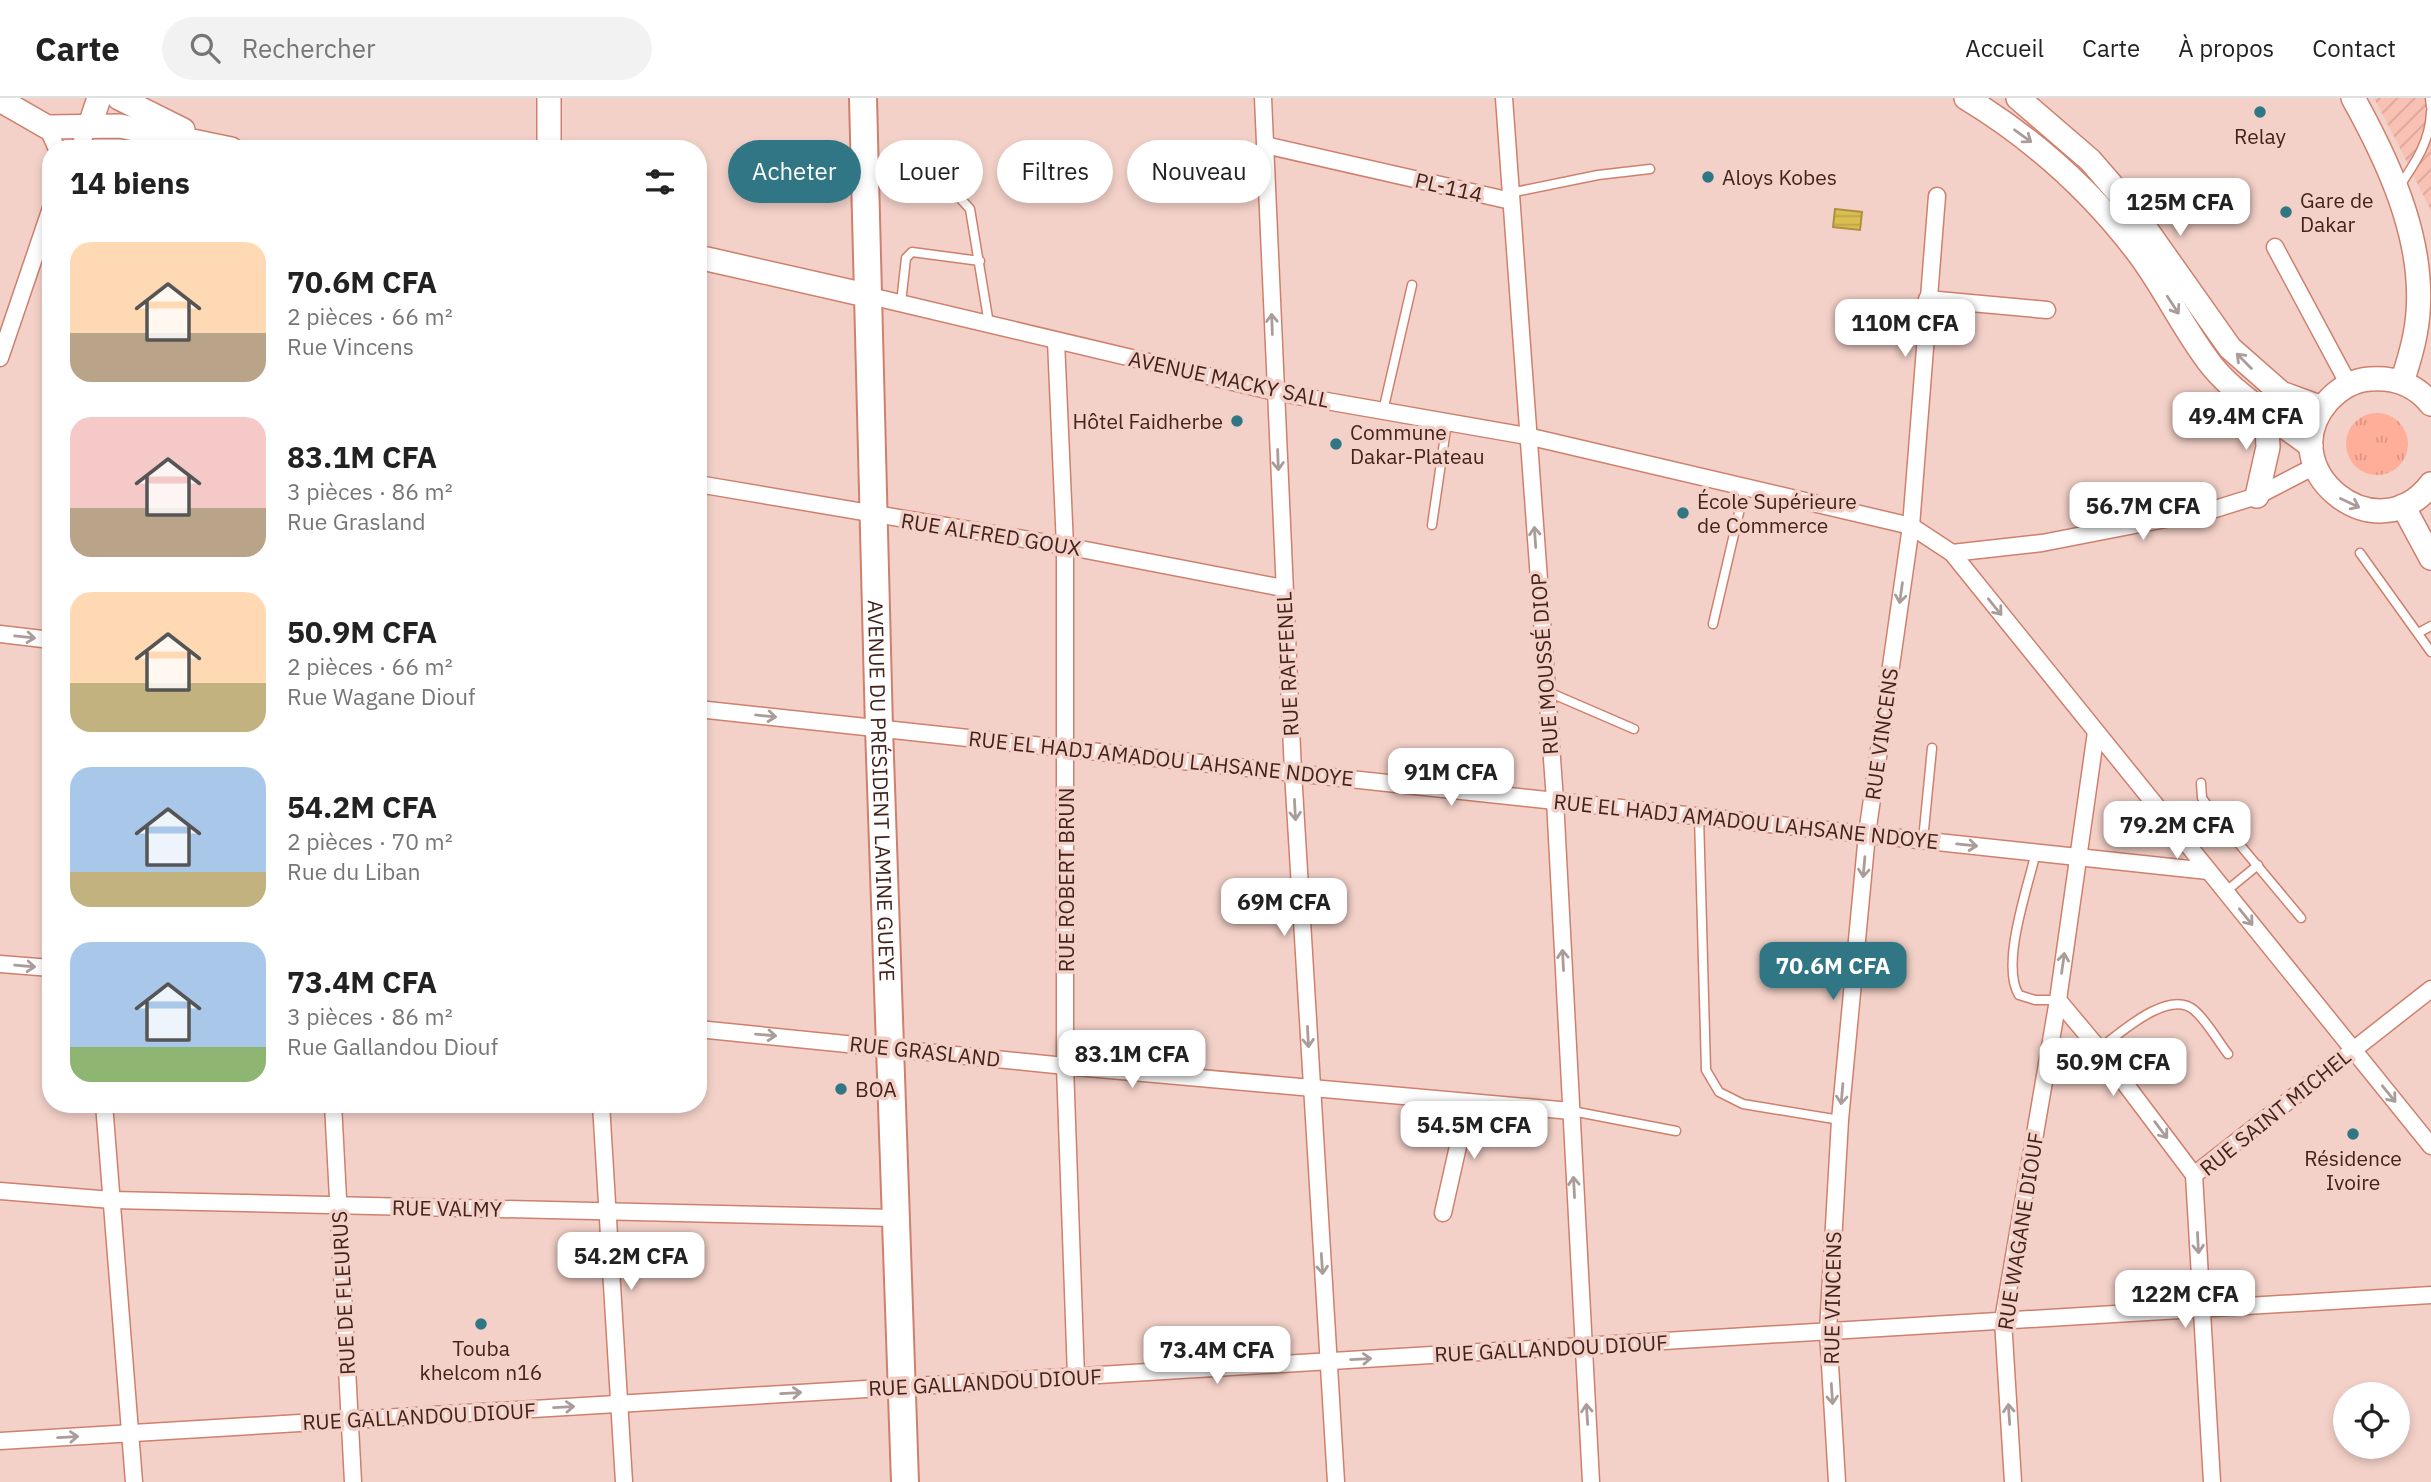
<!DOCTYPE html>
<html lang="fr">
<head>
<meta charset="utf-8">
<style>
  :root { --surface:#fff; --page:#f2f2f2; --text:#222; --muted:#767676; --line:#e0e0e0; --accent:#317685 }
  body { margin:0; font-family:"IBM Plex Sans",sans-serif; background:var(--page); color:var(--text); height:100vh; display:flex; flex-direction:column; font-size:26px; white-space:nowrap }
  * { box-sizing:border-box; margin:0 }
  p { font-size:23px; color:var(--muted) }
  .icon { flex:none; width:38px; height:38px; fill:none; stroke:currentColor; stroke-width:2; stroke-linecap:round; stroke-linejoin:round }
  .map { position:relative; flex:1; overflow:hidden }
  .sheet { position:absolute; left:42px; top:42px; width:665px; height:973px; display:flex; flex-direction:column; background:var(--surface); border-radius:28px; box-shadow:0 4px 10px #0003 }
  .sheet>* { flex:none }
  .banner { position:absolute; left:728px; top:42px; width:665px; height:63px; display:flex; gap:14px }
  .buttons { position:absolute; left:2333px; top:1284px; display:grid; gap:14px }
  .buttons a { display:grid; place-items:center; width:77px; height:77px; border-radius:50%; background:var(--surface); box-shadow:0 4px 10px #0003; font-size:35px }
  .price { position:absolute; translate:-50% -60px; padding:0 16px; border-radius:14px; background:#fff; color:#222; font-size:23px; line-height:46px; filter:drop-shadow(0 2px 4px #0008) }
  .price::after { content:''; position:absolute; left:50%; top:42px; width:21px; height:16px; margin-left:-10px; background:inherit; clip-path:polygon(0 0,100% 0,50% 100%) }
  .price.active { background:var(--accent); color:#fff }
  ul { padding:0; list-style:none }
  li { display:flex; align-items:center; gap:21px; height:175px; padding:0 28px }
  li span { display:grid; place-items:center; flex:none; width:196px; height:140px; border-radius:21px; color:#555 }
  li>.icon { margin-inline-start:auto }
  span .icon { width:84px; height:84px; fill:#fffc; stroke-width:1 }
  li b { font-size:30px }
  h2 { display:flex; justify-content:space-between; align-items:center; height:84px; padding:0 28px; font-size:30px }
  .pill { padding:0 24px; border-radius:32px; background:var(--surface); box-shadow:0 4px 10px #0003; font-size:24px; line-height:63px }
  .pill.active { background:var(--accent); color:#fff }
  header { display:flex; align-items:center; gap:42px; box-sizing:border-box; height:98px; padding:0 35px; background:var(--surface); border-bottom:2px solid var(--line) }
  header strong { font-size:33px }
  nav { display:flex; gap:38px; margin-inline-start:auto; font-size:24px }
  .search { width:490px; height:63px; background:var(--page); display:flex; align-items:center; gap:18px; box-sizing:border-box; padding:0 24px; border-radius:38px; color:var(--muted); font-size:26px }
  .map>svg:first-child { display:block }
  .industrial { fill:url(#industrial-furrows) }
  .grass { fill:url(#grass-tufts) }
  .water { fill:url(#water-rules); stroke:#ad9040; stroke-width:2 }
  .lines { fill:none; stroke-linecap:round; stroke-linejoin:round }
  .lane-casing { stroke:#ce806d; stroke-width:11 }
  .street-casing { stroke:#ce806d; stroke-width:19 }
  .secondary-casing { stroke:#ce806d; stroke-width:26 }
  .primary-casing { stroke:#ce806d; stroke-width:30 }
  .lane { stroke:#fff; stroke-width:8 }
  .street { stroke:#fff; stroke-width:16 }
  .secondary { stroke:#fff; stroke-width:23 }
  .primary { stroke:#fff; stroke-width:26 }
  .oneway { stroke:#aa9c99 }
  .poi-dot { fill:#317685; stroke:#f3d1c8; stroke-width:2.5 }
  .labels { text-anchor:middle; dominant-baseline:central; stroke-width:7; stroke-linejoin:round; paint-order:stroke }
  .poi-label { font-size:21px; fill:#43231c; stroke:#f3d1c8; text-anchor:start }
  .street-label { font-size:21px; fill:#43231c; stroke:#f3d1c8 }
</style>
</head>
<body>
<header>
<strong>Carte</strong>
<div class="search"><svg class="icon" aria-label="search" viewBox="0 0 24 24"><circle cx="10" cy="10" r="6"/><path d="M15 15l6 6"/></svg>Rechercher</div>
<nav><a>Accueil</a><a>Carte</a><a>À propos</a><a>Contact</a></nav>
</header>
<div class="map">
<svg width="2431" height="1384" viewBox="0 0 2431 1384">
  <defs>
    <pattern id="industrial-furrows" width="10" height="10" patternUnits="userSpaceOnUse" patternTransform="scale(1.75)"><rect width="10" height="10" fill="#f9c1b3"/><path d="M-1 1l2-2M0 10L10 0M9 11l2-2" fill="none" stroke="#d7a699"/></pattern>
    <pattern id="grass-tufts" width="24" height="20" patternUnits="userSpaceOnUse" patternTransform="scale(1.75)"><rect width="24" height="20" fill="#feae99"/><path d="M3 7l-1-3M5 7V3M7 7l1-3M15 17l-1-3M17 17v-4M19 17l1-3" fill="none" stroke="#db9583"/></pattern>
    <pattern id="water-rules" width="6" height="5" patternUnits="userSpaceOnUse" patternTransform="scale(1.75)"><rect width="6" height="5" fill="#dbbe50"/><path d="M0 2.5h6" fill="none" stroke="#bda345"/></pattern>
  </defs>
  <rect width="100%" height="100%" fill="#f3d1c8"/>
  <polygon class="industrial" points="2374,0 2431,0 2431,113 2398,46"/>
  <circle class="grass" cx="2377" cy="346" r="31"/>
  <polygon class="water" points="1835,111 1862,114 1860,132 1833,129"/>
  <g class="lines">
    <g class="lane-casing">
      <g id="lane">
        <polyline points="2430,0 2431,9"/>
        <polyline points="868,76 960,100 970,111 989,226"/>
        <path d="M2399,89C2415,65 2430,44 2431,14"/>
        <polyline points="1510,95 1598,77 1650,71"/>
        <polyline points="901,205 906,160 912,154 980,163"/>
        <polyline points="1383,313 1412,187"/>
        <polyline points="1432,427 1447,324"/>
        <polyline points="2360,455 2431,554"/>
        <polyline points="1713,526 1745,389"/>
        <polyline points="2420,534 2431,528"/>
        <polyline points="1546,593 1634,631"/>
        <polyline points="2201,685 2202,700 2210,711 2301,820"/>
        <polyline points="1699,718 1706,972 1719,994 1743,1006 1840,1022"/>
        <polyline points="1923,742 1932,650"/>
        <path d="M2036,754C2028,789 2000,867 2019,897L2035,902H2058"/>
        <polyline points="2225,794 2258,767"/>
        <path d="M2099,951C2119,936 2169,890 2194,912C2207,923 2217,942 2228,956"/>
        <polyline points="1572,1013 1676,1033"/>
      </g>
    </g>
    <g class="street-casing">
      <g id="street">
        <polyline points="1263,0 1293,674 1336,1384"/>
        <polyline points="1504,0 1555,702 1591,1384"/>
        <polyline points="47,29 57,51"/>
        <polyline points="1265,47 1511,103"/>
        <polyline points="78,51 90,27"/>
        <polyline points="2275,149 2349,287"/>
        <polyline points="870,198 1275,294 1527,338 1911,428 1952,455 2431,1048"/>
        <polyline points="1927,201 2047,212"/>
        <polyline points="1056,243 1065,448 1065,968 1076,1278"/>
        <polyline points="0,260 51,110"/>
        <polyline points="698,386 1065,448 1283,490"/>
        <polyline points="1952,455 2042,445 2212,412 2257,398 2315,368"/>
        <polyline points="0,536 51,542"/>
        <polyline points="698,611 2208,773"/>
        <polyline points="0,866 51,870"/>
        <polyline points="2058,902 2099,951 2194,1077"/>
        <polyline points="698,931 1065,968 1571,1013"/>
        <polyline points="104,1006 134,1384"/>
        <polyline points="333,1006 353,1384"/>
        <polyline points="601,1006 624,1384"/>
        <polyline points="2194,1077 2212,1384"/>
        <polyline points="2194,1077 2431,891"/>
        <polyline points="0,1093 112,1102 895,1120"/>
        <polyline points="1443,1115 1468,1004"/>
        <polyline points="0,1343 2431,1197"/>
        <polyline points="1837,1384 1828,1233 1840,1022 1867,736 1911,428 1937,98"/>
        <polyline points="2013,1384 2003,1222 2058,902 2096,634"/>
      </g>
    </g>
    <g class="secondary-casing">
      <g id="secondary">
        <polyline points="119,0 183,32"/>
        <polyline points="549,0 549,51"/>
        <path d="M1966,0C2032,40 2089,91 2136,152C2164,188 2183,231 2212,268C2238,300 2279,323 2311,348"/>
        <polyline points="2018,0 2090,62 2129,107 2230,250 2281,295 2322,310"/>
        <path d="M2353,0C2392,70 2431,155 2415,237C2412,253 2407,269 2402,284"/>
        <polyline points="0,2 47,29 120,28 231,51"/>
        <polyline points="90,27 99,0"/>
        <polyline points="698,159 870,198"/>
        <path d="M2431,306C2416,287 2394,279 2370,281C2354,282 2339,291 2328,303C2269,370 2376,458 2431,386"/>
        <polyline points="2257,398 2268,349 2266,314"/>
        <polyline points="2403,408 2431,460"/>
      </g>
    </g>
    <g class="primary-casing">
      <g id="primary">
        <path id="s1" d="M863,0L879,630L905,1384"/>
      </g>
    </g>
    <use href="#lane" class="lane"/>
    <use href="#street" class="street"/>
    <use href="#secondary" class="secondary"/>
    <use href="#primary" class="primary"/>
  </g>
  <defs><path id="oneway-shaft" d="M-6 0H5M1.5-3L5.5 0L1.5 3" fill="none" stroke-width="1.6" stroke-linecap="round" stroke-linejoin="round" transform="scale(1.75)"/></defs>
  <g class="oneway">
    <use href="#oneway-shaft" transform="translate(2023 38) rotate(36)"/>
    <use href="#oneway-shaft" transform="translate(2173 207) rotate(57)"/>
    <use href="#oneway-shaft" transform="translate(1272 226) rotate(-92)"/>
    <use href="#oneway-shaft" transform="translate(2244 263) rotate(-135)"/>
    <use href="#oneway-shaft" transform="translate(1278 362) rotate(88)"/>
    <use href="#oneway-shaft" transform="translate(2350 405) rotate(25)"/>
    <use href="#oneway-shaft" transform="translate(1535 439) rotate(-94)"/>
    <use href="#oneway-shaft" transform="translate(1901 495) rotate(98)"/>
    <use href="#oneway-shaft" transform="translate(1995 509) rotate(51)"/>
    <use href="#oneway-shaft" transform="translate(25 539) rotate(6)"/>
    <use href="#oneway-shaft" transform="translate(766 618) rotate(6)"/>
    <use href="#oneway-shaft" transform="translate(1295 712) rotate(87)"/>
    <use href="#oneway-shaft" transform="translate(1967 747) rotate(6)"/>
    <use href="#oneway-shaft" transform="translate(1864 769) rotate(95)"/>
    <use href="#oneway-shaft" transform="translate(2246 819) rotate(51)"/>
    <use href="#oneway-shaft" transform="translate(1563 862) rotate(-93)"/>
    <use href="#oneway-shaft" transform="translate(2063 865) rotate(-82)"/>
    <use href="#oneway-shaft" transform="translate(25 868) rotate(5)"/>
    <use href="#oneway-shaft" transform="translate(766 937) rotate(5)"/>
    <use href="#oneway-shaft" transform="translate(1308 939) rotate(87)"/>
    <use href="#oneway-shaft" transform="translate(1842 996) rotate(95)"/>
    <use href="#oneway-shaft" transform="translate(2389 996) rotate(51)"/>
    <use href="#oneway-shaft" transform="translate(2161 1032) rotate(53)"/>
    <use href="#oneway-shaft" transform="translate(1574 1089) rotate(-93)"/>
    <use href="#oneway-shaft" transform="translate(2198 1145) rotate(87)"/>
    <use href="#oneway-shaft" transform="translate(1322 1166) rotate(86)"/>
    <use href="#oneway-shaft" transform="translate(1361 1261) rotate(-3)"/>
    <use href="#oneway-shaft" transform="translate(791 1295) rotate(-3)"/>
    <use href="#oneway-shaft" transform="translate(1832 1296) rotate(86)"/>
    <use href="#oneway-shaft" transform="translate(564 1309) rotate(-3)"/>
    <use href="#oneway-shaft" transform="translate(1587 1316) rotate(-94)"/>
    <use href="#oneway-shaft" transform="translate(2009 1316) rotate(-94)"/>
    <use href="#oneway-shaft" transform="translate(68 1339) rotate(-3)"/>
  </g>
  <g class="poi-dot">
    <circle cx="2260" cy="14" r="7"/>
    <circle cx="1708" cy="79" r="7"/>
    <circle cx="2286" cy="114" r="7"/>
    <circle cx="1237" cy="323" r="7"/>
    <circle cx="1336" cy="346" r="7"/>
    <circle cx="1683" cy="415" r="7"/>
    <circle cx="841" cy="991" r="7"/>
    <circle cx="2353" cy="1036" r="7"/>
    <circle cx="481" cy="1226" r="7"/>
  </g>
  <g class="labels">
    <g class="poi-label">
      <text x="2260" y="38" text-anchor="middle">Relay</text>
      <text x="1722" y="79">Aloys Kobes</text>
      <text x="2300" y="102">Gare de<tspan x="2300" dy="24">Dakar</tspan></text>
      <text x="1223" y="323" text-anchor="end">Hôtel Faidherbe</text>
      <text x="1350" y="334">Commune<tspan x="1350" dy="24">Dakar-Plateau</tspan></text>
      <text x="1697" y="403">École Supérieure<tspan x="1697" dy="24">de Commerce</tspan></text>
      <text x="855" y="991">BOA</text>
      <text x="2353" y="1060" text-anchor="middle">Résidence<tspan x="2353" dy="24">Ivoire</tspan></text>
      <text x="481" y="1250" text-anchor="middle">Touba<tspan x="481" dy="24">khelcom n16</tspan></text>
    </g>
    <g class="street-label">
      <text transform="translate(1449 89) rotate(13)">PL-114</text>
      <text transform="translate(1229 281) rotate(12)">AVENUE MACKY SALL</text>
      <text transform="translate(991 436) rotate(9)">RUE ALFRED GOUX</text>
      <text transform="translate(1287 566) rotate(-93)">RUE RAFFENEL</text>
      <text transform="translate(1544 566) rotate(-94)">RUE MOUSSÉ DIOP</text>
      <text transform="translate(1881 636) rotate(-82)">RUE VINCENS</text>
      <text transform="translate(1161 660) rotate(6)">RUE EL HADJ AMADOU LAHSANE NDOYE</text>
      <text stroke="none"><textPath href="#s1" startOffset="693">AVENUE DU PRÉSIDENT LAMINE GUEYE</textPath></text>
      <text transform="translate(1746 723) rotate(6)">RUE EL HADJ AMADOU LAHSANE NDOYE</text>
      <text transform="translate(1066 782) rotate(-90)">RUE ROBERT BRUN</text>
      <text transform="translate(925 953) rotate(6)">RUE GRASLAND</text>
      <text transform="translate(2275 1014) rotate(-39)">RUE SAINT MICHEL</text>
      <text transform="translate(447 1110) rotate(1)">RUE VALMY</text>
      <text transform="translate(2020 1133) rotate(-81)">RUE WAGANE DIOUF</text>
      <text transform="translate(343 1195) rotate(-93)">RUE DE FLEURUS</text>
      <text transform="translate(1832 1200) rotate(-89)">RUE VINCENS</text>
      <text transform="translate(1551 1250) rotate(-3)">RUE GALLANDOU DIOUF</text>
      <text transform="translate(985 1284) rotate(-3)">RUE GALLANDOU DIOUF</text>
      <text transform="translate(419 1318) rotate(-3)">RUE GALLANDOU DIOUF</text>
    </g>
  </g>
</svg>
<div class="buttons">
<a><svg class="icon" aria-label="locate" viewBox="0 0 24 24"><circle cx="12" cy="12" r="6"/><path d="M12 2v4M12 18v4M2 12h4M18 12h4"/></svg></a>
</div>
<b class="price" style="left:2180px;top:140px">125M CFA</b>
<b class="price" style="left:1905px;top:261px">110M CFA</b>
<b class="price" style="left:2246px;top:354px">49.4M CFA</b>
<b class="price" style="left:2143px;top:444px">56.7M CFA</b>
<b class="price" style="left:1451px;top:710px">91M CFA</b>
<b class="price" style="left:2177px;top:763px">79.2M CFA</b>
<b class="price" style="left:1284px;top:840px">69M CFA</b>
<b class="price active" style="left:1833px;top:904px">70.6M CFA</b>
<b class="price" style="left:1132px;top:992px">83.1M CFA</b>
<b class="price" style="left:2113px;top:1000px">50.9M CFA</b>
<b class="price" style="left:1474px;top:1063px">54.5M CFA</b>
<b class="price" style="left:631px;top:1194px">54.2M CFA</b>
<b class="price" style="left:2185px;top:1232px">122M CFA</b>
<b class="price" style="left:1217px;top:1288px">73.4M CFA</b>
<div class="banner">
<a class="pill active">Acheter</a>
<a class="pill">Louer</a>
<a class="pill">Filtres</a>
<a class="pill">Nouveau</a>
</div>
<section class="sheet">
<h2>14 biens<svg class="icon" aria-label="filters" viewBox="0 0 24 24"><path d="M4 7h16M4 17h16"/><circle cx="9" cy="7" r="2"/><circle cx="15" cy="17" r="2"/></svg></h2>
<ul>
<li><span style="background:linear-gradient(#ffd9b3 65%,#b9a48a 0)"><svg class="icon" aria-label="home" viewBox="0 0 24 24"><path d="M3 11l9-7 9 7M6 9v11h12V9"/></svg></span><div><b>70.6M CFA</b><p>2 pièces · 66 m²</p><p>Rue Vincens</p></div></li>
<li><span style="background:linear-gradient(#f6c9c9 65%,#b9a48a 0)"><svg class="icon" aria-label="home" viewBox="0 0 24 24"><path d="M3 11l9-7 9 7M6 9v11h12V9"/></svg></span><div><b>83.1M CFA</b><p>3 pièces · 86 m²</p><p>Rue Grasland</p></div></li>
<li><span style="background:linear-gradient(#ffd9b3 65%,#c2b280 0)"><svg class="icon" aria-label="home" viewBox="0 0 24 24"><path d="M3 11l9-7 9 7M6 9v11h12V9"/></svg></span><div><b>50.9M CFA</b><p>2 pièces · 66 m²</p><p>Rue Wagane Diouf</p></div></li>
<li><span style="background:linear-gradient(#a9c7e8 75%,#c2b280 0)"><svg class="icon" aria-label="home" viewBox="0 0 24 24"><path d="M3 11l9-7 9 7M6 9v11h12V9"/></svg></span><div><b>54.2M CFA</b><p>2 pièces · 70 m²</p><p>Rue du Liban</p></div></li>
<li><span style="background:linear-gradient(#a9c7e8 75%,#8fb573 0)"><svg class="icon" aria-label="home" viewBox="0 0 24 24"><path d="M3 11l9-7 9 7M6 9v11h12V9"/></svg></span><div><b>73.4M CFA</b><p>3 pièces · 86 m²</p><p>Rue Gallandou Diouf</p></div></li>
</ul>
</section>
</div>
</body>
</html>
